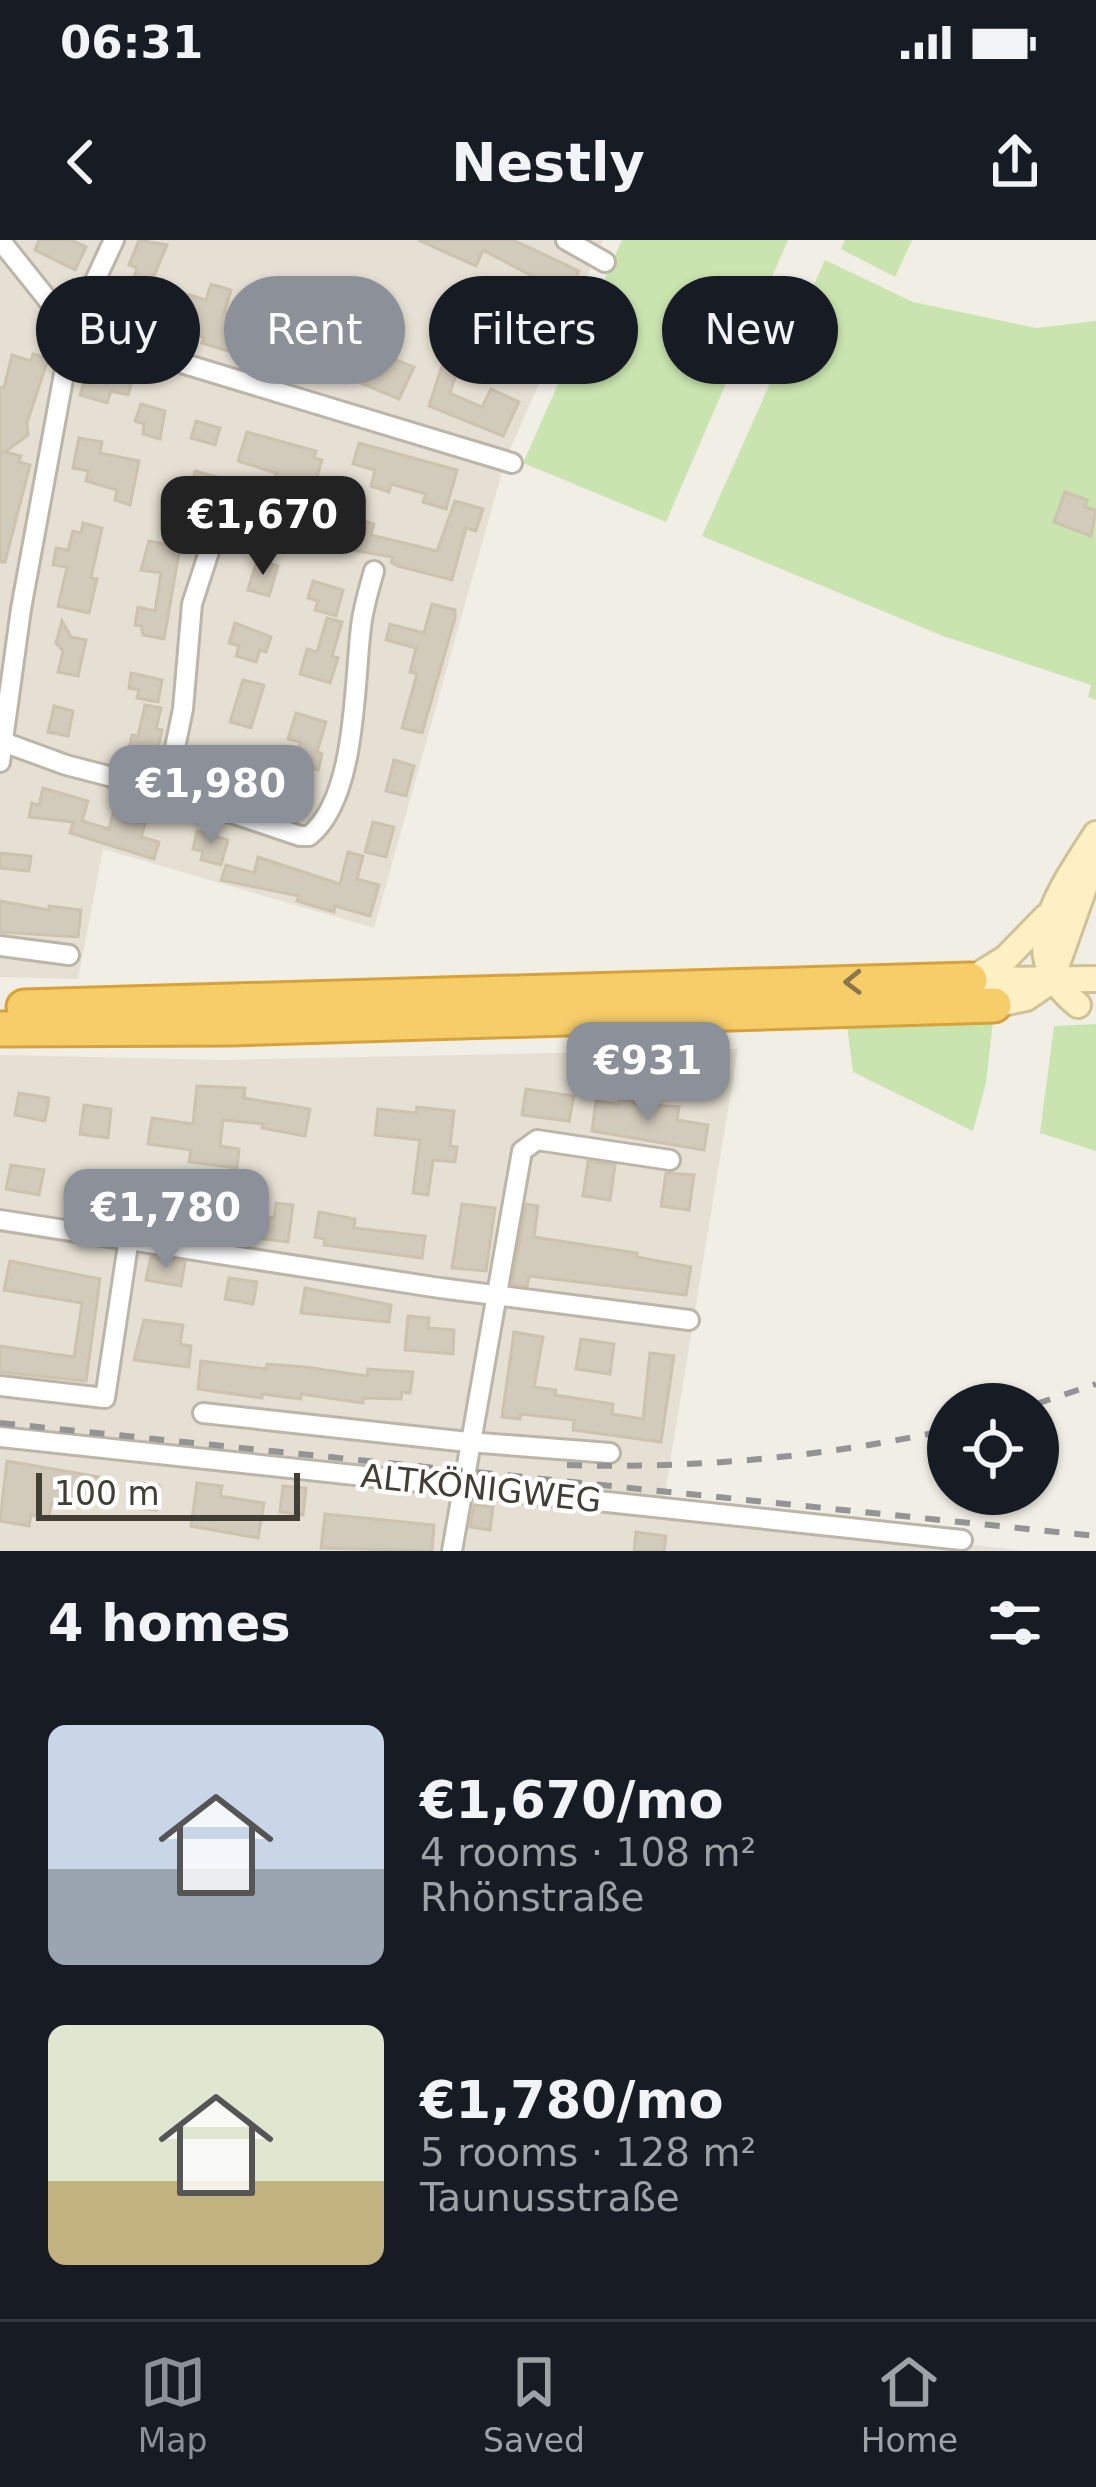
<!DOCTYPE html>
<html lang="en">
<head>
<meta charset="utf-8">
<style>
  :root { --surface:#171b24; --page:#20242c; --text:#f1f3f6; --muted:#9ea1a6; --line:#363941; --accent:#8c9099 }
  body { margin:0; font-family:"DejaVu Sans",sans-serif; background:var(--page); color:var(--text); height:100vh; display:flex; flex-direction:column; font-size:45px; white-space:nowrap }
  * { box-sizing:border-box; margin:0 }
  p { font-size:39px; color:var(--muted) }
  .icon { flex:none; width:66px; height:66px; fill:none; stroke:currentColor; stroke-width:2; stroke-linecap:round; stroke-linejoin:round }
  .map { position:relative; height:1311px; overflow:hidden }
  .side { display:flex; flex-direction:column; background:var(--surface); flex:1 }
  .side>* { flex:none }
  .banner { position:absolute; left:36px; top:36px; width:1026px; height:108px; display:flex; gap:24px }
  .tools { position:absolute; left:927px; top:1143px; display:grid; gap:24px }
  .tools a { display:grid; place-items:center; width:132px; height:132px; border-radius:50%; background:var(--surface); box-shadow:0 3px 9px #0004; font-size:60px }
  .scale { position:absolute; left:36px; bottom:30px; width:264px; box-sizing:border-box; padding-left:12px; border:6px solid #433e35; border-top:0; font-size:33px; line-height:42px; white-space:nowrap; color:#433e35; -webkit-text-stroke:9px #fff; paint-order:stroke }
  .price { position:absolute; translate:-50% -102px; padding:0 27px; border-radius:24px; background:var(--accent); color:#fff; font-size:39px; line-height:78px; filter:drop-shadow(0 3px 6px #0008) }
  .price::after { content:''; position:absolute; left:50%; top:72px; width:36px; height:27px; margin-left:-18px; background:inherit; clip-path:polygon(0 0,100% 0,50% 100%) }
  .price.selected { background:#222; color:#fff }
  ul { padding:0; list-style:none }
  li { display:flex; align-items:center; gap:36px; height:300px; padding:0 48px }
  li span { display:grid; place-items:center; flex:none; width:336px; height:240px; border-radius:18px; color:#555 }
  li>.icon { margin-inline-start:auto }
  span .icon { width:144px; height:144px; fill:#fffc; stroke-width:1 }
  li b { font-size:51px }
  h2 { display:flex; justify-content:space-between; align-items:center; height:144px; padding:0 48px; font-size:51px }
  .pill { padding:0 42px; border-radius:54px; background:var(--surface); box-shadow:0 3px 9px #0004; font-size:42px; line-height:108px }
  .pill.selected { background:var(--accent); color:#fff }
  .status { display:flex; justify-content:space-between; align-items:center; height:84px; padding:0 60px; background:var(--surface); direction:ltr }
  .status svg { height:33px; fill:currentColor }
  header { display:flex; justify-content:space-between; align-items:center; height:156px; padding:0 48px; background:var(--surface); font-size:54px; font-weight:800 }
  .menu { display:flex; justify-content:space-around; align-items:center; height:168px; border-top:3px solid var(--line); background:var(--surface); font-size:33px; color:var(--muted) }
  .menu a { display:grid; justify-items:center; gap:6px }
  .menu .selected { color:var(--accent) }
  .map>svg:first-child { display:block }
  .residential { fill:#e5e0d3 }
  .green { fill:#cae4af }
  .building { fill:#d2cabb; stroke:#cdc2ae; stroke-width:3 }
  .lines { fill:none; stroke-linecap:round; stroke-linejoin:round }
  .street-casing { stroke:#bcb6a8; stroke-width:24 }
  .secondary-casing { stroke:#d0c297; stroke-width:30 }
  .highway-casing { stroke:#d5a23b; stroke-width:39 }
  .street { stroke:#fff; stroke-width:18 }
  .secondary { stroke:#fcf0c4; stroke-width:24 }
  .highway { stroke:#f7cd6a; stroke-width:33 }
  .rail { stroke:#949494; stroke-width:6; stroke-dasharray:15 15; stroke-linecap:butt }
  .oneway { stroke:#8b774a }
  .labels { text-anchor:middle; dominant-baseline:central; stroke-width:9; stroke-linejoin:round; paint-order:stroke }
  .street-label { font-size:33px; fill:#433e35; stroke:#fff }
</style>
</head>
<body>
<div class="status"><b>06:31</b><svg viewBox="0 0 49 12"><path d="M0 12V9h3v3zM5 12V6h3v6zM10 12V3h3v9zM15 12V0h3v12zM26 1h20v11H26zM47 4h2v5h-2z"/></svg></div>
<header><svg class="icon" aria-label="back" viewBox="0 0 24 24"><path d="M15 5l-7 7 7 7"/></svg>Nestly<svg class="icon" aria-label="share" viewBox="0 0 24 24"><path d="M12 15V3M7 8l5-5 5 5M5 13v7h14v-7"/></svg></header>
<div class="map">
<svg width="1096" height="1311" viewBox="0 0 1096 1311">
  <rect width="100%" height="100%" fill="#f1eee5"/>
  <g class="residential">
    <polygon points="0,0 603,0 506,218 374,688 103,609 78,739 0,737"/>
    <polygon points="738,809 662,1271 1027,1311 0,1311 0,815 224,820"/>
  </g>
  <g class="green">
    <polygon points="622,0 788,0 666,282 523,223"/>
    <polygon points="845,0 912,0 895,37 841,9"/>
    <polygon points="825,20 913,62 1036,88 1096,81 1096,460 1088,457 1091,445 943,396 702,296"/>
    <polygon points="993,782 986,843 973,891 853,832 847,786"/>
    <polygon points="1096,784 1096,911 1040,893 1054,786"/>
  </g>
  <g class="building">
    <polygon points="39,0 71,0 86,7 75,30 35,10"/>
    <polygon points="139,0 167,5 151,43 206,60 211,44 231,50 224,73 257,88 259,84 291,99 298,83 361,110 363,107 414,127 399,159 349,138 346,143 276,111 267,122 236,108 234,113 202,103 204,98 196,94 124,71 137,28 129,25"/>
    <polygon points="418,0 513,0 579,31 545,105 523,95 547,44 483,10 476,26"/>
    <polygon points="33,114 48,119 27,183 28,195 5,212 21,216 19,222 30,225 5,322 0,322 0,147 4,148 12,115 31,121"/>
    <polygon points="91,120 134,134 128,155 111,151 107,163 80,155"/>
    <polygon points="442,126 457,131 450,153 482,167 491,149 519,162 503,196 429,166"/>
    <polygon points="141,164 165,171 160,199 143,194 144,184 135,181"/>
    <polygon points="196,181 220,188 215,205 191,198"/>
    <polygon points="247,192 316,211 314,218 322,220 317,237 328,240 324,256 305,250 298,277 288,275 284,290 263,284 276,233 238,221"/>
    <polygon points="79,198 102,202 100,213 139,221 130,265 115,260 117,250 86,241 88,231 73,228"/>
    <polygon points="359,203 457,230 446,269 423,262 426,254 391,244 389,252 371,246 375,230 353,224"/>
    <polygon points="195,231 224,239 221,250 237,254 232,269 209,262 207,267 187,261"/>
    <polygon points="1065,252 1087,260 1085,267 1096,270 1091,296 1054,282"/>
    <polygon points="455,261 483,269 476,291 466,288 452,340 398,326 391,322 393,317 345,309 354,278 374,284 371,295 437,311"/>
    <polygon points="83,283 102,288 91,338 97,339 89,373 58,366 67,327 53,325 56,308 68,310 73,291 81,293"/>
    <polygon points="149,301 180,307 164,399 143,395 141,386 135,385 138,367 155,371 161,333 141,330"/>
    <polygon points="257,320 278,326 269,356 248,350"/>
    <polygon points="313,341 343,350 336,376 315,370 318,361 308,358"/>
    <polygon points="432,364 455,370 455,378 422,493 402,488 417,434 410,432 416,408 386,400 390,384 424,393"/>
    <polygon points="327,378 342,382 332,416 338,418 330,443 300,434 307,409 317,412"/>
    <polygon points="62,381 71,397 86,400 78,436 58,432 63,411 56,403"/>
    <polygon points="235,383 271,397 266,412 260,410 256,422 236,416 239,406 229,403"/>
    <polygon points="131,433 162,440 158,462 137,458 139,450 129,448"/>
    <polygon points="243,440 264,445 251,488 230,482"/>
    <polygon points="145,465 161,468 156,489 162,490 157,513 149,512 146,525 126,521 132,495 138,496"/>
    <polygon points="54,466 73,471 68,496 48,492"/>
    <polygon points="296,473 326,482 317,512 322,514 318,530 313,528 308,549 299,547 296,561 277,557 283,531 294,534 300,502 288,499"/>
    <polygon points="217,519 244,525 238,551 219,547 220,541 212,540"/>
    <polygon points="394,520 414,526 406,556 386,551"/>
    <polygon points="43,548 88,561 82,581 109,589 113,574 145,584 141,597 159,602 154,619 70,593 73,582 29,577 32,563 39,565"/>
    <polygon points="373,582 394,587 386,617 365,612"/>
    <polygon points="197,591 228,600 221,625 201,620 203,611 193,609"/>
    <polygon points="348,612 363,616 357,639 379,645 370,676 335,666 334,672 297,661 299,656 221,640 226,625 254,633 258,617 340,644"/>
    <polygon points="0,613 31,616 29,631 0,628"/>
    <polygon points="0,661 49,670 49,666 81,670 78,697 0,692"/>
    <polygon points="197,846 245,848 244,858 310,869 305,896 262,888 263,884 223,880 220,906 239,909 237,928 189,922 191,910 148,904 152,878 193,884"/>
    <polygon points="526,849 574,856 569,881 522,875"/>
    <polygon points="19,853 49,858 45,881 15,875"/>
    <polygon points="619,859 634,861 633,864 679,867 677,880 708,885 704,910 592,891 596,861 619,864"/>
    <polygon points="84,865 111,869 108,898 80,894"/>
    <polygon points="417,867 454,871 450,906 457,907 455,922 433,920 428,955 413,953 420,900 375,895 378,869 416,873"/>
    <polygon points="588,921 615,925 610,960 583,956"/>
    <polygon points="11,925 44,930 39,955 6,949"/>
    <polygon points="666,933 694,935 689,970 661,966"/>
    <polygon points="71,940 99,944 96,970 67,966"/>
    <polygon points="144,951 187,959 189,952 234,960 228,995 139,978"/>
    <polygon points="276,963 293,965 288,1002 258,998 261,976 274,978"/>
    <polygon points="462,964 495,968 486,1031 452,1028"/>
    <polygon points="526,964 538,966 534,997 637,1013 637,1017 691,1027 686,1055 529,1036 527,1046 512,1044"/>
    <polygon points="319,972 355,979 354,988 425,996 422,1018 324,1005 325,999 315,997"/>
    <polygon points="151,1017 185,1022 181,1046 146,1040"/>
    <polygon points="10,1021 100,1039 86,1141 0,1132 0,1106 74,1117 82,1063 4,1050"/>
    <polygon points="229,1038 257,1042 253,1064 225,1059"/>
    <polygon points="305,1048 391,1065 389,1082 301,1073"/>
    <polygon points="408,1076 429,1078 428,1088 454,1090 453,1114 405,1110"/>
    <polygon points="144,1080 183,1085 180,1104 191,1106 189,1127 134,1120"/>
    <polygon points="514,1092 543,1097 534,1147 556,1150 555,1155 613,1164 612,1174 643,1179 650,1113 674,1116 661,1202 573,1190 574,1180 521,1174 520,1179 502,1177"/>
    <polygon points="581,1099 614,1104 610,1134 576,1129"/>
    <polygon points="201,1121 266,1129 267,1124 305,1127 367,1136 368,1129 413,1132 410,1153 402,1152 401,1159 363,1158 363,1163 301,1154 301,1159 262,1154 262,1158 198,1149"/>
    <polygon points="7,1221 99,1237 96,1256 81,1254 79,1267 51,1263 49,1278 31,1275 29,1286 0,1281"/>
    <polygon points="132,1242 159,1245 156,1270 129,1267"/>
    <polygon points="197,1243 222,1246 220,1256 264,1263 258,1298 191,1286"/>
    <polygon points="283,1246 306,1248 303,1275 280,1272"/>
    <polygon points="474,1265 493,1267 490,1290 470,1287"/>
    <polygon points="325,1274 434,1285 432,1311 321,1308"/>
    <polygon points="636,1292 666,1296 664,1311 634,1311"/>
  </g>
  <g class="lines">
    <g class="street-casing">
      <g id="street">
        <polyline points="0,0 72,90 512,223"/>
        <polyline points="566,0 605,22"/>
        <path d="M3,502L66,525L166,551L300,596H309C357,558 354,443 361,387C363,368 369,349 374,331"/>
        <polyline points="0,522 21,369 72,90 114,0"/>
        <polyline points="166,551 183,469 192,364 218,284"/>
        <polyline points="0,706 69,715"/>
        <polyline points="0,980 440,1048 689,1080"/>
        <polyline points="0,1146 105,1158 129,998"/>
        <polyline points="203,1173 468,1202 610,1213"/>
        <polyline points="0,1197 962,1300"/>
        <polyline points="452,1311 522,911 537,900 670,920"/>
      </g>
    </g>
    <g class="secondary-casing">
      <g id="secondary">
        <polyline points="972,739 1006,718 1046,677"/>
        <polyline points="970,740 1096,739"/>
        <polyline points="994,765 1026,758 1051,741 1096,614"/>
        <path d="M1078,765C1011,712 1061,650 1096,594"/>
      </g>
    </g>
    <g class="highway-casing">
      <g id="highway">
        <polyline points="24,767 970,740"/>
        <polyline points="0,789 231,788 994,765"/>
      </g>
    </g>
    <use href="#street" class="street"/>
    <use href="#secondary" class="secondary"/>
    <use href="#highway" class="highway"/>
    <g class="rail">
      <polyline points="1036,1164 1096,1144"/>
      <polyline points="0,1183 1096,1296"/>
      <path d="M567,1225C695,1229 822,1217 948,1190"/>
    </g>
  </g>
  <defs><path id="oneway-chevron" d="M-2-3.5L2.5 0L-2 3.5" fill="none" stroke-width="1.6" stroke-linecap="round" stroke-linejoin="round" transform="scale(3)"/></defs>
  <use class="oneway" href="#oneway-chevron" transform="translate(853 742) rotate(179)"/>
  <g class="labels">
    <g class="street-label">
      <text transform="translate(481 1248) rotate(6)">ALTKÖNIGWEG</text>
    </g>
  </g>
</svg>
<div class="tools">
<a><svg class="icon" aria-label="locate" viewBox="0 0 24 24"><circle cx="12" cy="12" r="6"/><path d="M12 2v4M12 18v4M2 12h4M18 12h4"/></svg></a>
</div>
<div class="scale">100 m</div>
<b class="price selected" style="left:263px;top:338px">€1,670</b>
<b class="price" style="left:211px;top:607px">€1,980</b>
<b class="price" style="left:648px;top:884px">€931</b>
<b class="price" style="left:166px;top:1031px">€1,780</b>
<div class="banner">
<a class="pill">Buy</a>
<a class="pill selected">Rent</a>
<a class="pill">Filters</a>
<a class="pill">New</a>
</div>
</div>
<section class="side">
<h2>4 homes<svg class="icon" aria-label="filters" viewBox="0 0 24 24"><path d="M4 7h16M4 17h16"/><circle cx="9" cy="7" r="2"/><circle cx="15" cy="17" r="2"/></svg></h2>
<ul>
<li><span style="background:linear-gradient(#c9d6e8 60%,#9aa5b1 0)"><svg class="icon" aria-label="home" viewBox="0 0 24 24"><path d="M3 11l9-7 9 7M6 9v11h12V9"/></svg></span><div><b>€1,670/mo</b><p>4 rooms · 108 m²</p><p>Rhönstraße</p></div></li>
<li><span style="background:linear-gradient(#dfe7d0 65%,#c2b280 0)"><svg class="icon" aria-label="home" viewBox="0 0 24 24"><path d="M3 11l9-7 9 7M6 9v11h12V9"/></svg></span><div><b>€1,780/mo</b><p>5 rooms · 128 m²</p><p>Taunusstraße</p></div></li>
</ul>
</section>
<nav class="menu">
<a class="selected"><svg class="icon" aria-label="map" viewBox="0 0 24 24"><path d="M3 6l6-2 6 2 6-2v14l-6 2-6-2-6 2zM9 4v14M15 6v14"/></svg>Map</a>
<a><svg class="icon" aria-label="saved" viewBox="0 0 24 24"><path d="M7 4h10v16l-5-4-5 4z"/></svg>Saved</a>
<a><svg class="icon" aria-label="home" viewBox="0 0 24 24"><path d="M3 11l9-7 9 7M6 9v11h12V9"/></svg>Home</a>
</nav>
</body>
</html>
